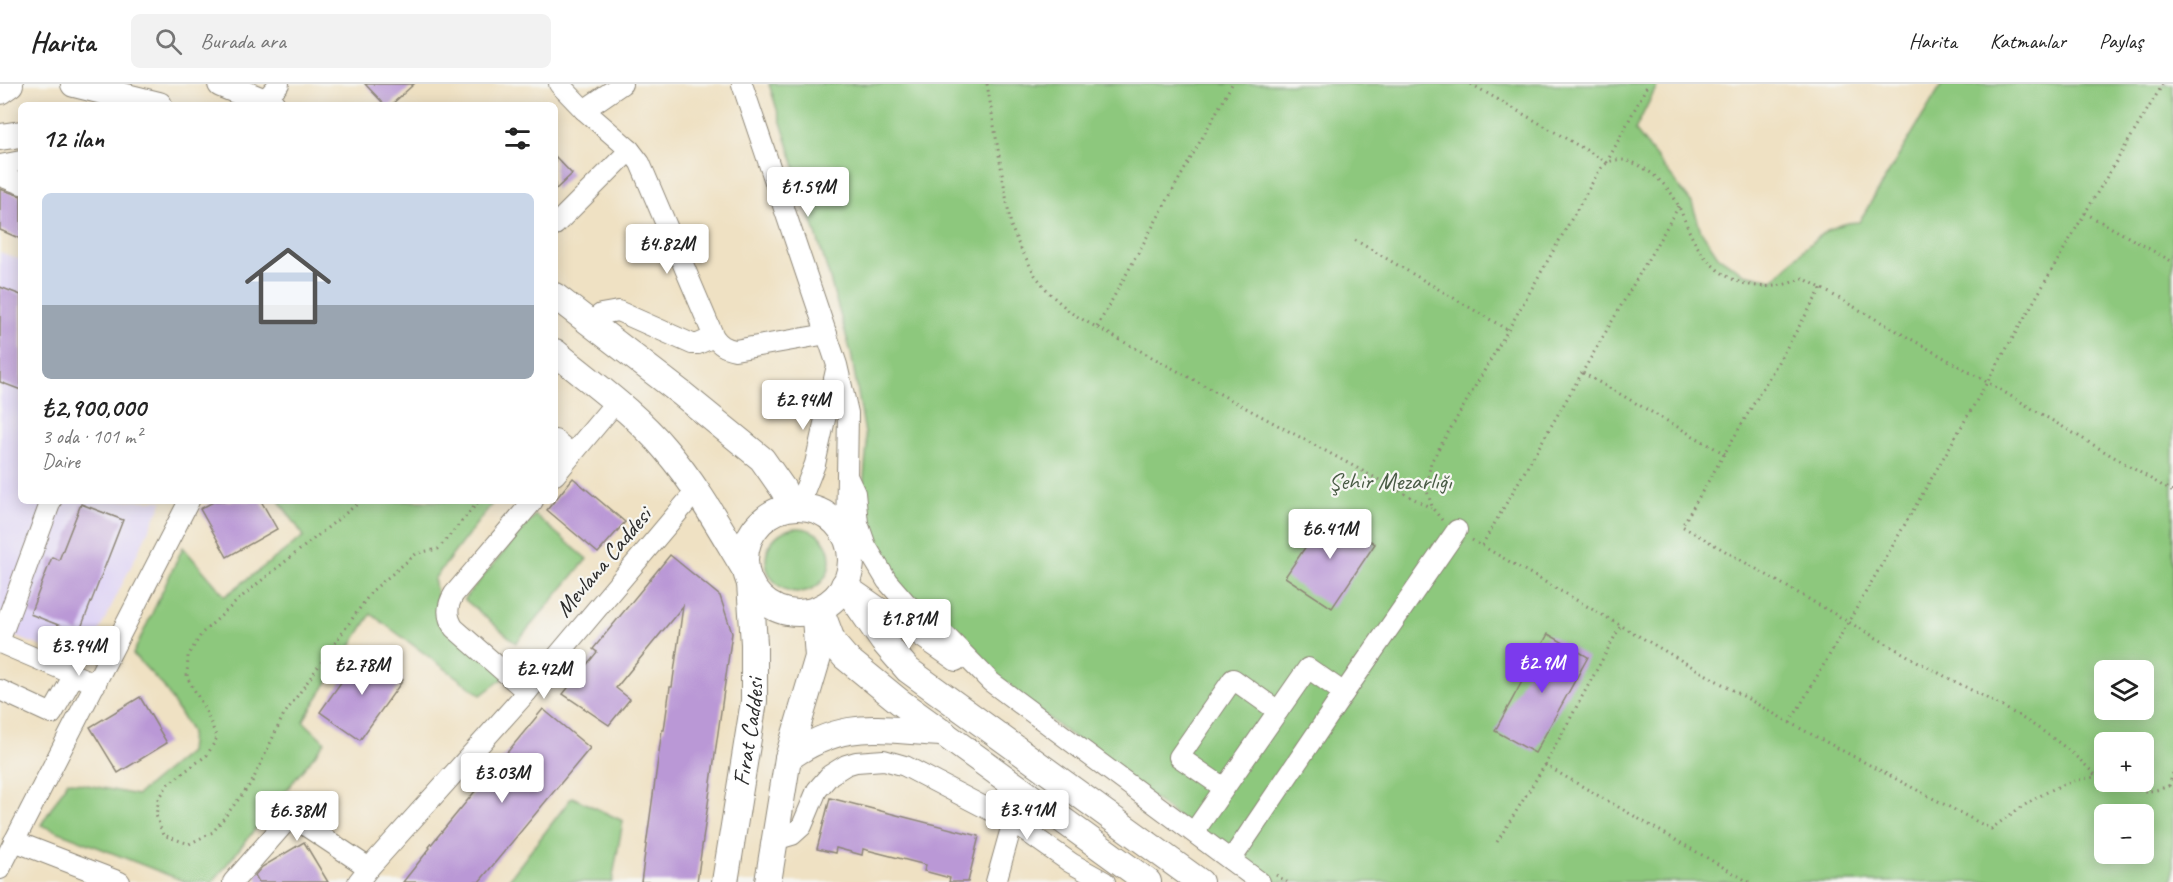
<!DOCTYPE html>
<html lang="tr">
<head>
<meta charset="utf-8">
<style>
  :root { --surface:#fff; --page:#f2f2f2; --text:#222; --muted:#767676; --line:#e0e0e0; --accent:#7c3aed }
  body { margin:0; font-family:Caveat,sans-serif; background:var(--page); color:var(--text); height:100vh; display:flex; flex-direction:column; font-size:22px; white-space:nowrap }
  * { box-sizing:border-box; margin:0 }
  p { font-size:20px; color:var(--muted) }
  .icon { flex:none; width:33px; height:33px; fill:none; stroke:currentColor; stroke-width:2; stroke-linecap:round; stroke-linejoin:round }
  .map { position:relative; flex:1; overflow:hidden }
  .details { position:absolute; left:18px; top:18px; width:540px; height:402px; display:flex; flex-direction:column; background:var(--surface); border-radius:9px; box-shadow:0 3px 15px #0003 }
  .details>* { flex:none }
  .tools { position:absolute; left:2094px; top:576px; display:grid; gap:12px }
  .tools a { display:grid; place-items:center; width:60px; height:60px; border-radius:9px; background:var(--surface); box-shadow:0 3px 15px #0003; font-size:30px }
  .price { position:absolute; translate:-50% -51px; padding:0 14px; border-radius:6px; background:#fff; color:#222; font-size:20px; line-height:39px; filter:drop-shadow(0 2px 3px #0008) }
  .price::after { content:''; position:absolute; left:50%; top:36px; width:18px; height:14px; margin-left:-9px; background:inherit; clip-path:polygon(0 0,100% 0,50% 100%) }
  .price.active { background:var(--accent); color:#fff }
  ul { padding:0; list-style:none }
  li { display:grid; align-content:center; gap:12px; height:318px; padding:0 24px }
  li span { display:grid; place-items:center; height:186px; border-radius:9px; color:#555 }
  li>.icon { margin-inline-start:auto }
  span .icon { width:108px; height:108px; fill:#fffc; stroke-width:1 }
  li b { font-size:26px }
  h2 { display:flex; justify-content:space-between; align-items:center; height:72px; padding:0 24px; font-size:26px }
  header { display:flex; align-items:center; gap:36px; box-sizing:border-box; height:84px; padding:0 30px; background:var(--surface); border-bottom:2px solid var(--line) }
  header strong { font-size:28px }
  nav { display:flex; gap:33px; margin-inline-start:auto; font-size:21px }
  .search { width:420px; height:54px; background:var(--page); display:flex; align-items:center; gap:15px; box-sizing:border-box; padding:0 21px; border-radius:9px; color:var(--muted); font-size:22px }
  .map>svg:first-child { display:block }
  .built { fill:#dfd4f5 }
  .green { fill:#8dc87d; stroke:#5c7a54; stroke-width:1.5; fill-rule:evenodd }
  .building { fill:#ba98d6 }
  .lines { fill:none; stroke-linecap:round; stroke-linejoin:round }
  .minor-casing { stroke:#8d8677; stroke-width:22 }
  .major-casing { stroke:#8d8677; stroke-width:28 }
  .path { stroke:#8d8677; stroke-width:3; stroke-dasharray:1.5 4.5; stroke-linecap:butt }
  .minor { stroke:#fff; stroke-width:20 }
  .major { stroke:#fff; stroke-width:26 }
  .labels { text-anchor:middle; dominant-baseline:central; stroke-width:4.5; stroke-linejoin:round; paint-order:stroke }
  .park-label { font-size:24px; fill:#485a44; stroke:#f6f6f2 }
  .street-label { font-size:24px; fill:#2b2b2b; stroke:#f6f6f2 }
</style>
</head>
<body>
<header>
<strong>Harita</strong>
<div class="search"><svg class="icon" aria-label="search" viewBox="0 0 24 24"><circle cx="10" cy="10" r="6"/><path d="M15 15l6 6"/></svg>Burada ara</div>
<nav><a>Harita</a><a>Katmanlar</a><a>Paylaş</a></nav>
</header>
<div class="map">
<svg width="2173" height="798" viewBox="0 0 2173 798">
  <rect width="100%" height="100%" fill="#f6f6f2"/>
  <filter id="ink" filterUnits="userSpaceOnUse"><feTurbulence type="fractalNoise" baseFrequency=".0167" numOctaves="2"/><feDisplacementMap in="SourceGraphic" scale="12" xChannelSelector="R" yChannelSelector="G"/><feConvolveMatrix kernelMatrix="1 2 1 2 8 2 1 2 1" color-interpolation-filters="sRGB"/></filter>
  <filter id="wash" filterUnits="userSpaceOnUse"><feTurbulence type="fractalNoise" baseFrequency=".008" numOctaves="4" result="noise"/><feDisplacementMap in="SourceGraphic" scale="24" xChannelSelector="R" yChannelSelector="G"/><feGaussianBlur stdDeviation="1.35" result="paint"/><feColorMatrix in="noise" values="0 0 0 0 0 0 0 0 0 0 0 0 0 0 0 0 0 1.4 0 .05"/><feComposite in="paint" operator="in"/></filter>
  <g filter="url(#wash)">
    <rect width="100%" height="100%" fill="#efe1c3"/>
    <polygon class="built" points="0,168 21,176 21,417 163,417 84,578 0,547"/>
    <g class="green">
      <path d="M769,0H1658L1635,46L1692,119L1701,147L1718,172L1744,190L1773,196C1798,173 1822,138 1859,138L1942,0H2173V798H1263L914,532L867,446L863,404L867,361L851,269L828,188ZM2104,586H2144V626H2104ZM2104,658H2144V698H2104ZM2104,730H2144V770H2104Z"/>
      <polygon points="279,417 494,417 434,495 441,530 509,590 481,611 371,530 303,637 325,658 213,798 186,798 41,741 68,697 137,711 189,668 191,648 164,603 133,570 183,463 225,512 304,452"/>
      <polygon points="535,431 587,475 516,559 464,515"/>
      <circle cx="798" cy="476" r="32"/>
      <polygon points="572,713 623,737 612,798 507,798"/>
    </g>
    <g id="blocks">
      <g class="building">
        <polygon points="365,0 414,0 391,21 385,21"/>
        <polygon points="555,72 572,90 555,106"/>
        <polygon points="0,105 21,112 21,155 0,146"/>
        <polygon points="0,203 21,211 21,306 0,298"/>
        <polygon points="573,394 625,438 598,469 547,426"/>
        <polygon points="215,417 261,417 277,445 227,473 200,425"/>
        <polygon points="81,420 123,436 79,549 30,530 52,473 59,476"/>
        <polygon points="1329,428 1375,460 1332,524 1285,493"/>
        <polygon points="670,471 720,512 732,549 697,798 641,798 662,646 664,646 670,603 672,603 683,522 616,604 630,615 609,641 563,610 597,568 593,565"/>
        <polygon points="1548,550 1588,573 1535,669 1495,647"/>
        <polygon points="363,567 403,596 360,656 320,628"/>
        <polygon points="140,613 167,659 118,689 90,643"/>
        <polygon points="543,625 590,664 479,798 403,798 430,764 429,763"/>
        <polygon points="830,714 979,752 968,798 949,798 950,794 924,787 926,781 863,765 862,771 836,764 835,769 817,765"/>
        <polygon points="304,758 328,798 259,798 255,791 262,783"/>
      </g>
    </g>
  </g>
  <g filter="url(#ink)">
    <use href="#blocks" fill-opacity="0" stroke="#8d8677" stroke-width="1.5"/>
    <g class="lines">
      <g class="minor-casing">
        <g id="minor">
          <path d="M559,0L584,26L630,66L640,79L714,253C720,261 725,264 735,266L827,250"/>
          <polyline points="742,0 837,281 848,329 846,455"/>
          <polyline points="264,17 279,0"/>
          <polyline points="584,26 622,0"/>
          <polyline points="0,81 21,77"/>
          <polyline points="0,92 21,100"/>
          <polyline points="555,141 630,66"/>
          <polyline points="590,239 601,230 618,227 692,260 698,260 714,253"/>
          <polyline points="555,356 572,370"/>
          <polyline points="555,391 616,318"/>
          <polyline points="847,392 855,409 858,439 866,462 887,497 907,520 946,552 991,598 1260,798"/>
          <polyline points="798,423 815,380 836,286"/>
          <polyline points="850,503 956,577"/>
          <polyline points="0,555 51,417"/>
          <polyline points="0,559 96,600"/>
          <polyline points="0,606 52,630 74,591"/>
          <path d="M527,608L454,544C446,532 447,521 454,510L533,417"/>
          <polyline points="1224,704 1179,673 1233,595 1278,627"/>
          <polyline points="1194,748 1308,584 1344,609"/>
          <polyline points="775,756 792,751 802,742 817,706 830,691 846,681 856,678 884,676 905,682 1013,738 1071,779 1105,798"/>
          <polyline points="14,757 120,798"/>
          <polyline points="1231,776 1344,609 1457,446"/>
          <polyline points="0,785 189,417"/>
          <polyline points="233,798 291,732 369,784"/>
          <polyline points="358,798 369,784 527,608 696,407"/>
          <polyline points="996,798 1022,705"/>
        </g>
      </g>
      <g class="major-casing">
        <g id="major">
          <polyline points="74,0 159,21"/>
          <polyline points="221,0 272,21"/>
          <polyline points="0,7 10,0"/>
          <polyline points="0,53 21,50"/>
          <polyline points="555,212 681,309 762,375 783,405 792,423"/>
          <path d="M555,268C592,299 634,328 665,365C697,402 721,446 746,487"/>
          <circle cx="798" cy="476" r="53"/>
          <polyline points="844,501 883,557 908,586 1200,798"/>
          <polyline points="820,524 833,559 845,573 900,618 1148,798"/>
          <path d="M788,674C847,633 879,647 944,649"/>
          <path id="s1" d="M725,798L754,617V560L750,499"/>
          <polyline points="768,798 788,674 818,573 815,534"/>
        </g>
      </g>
      <g class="path">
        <polyline points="987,0 1011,142 1018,159 1035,191 1051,211 1073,230 1087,238 1431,424"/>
        <polyline points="1471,0 1607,78 1648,0"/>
        <polyline points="2085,129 2173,178"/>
        <polyline points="1355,156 1508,246"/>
        <path d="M1821,205L1682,442C1763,489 1843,535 1924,581C1984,614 2049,641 2096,692"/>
        <polyline points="1097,243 1232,0"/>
        <polyline points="1583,289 1725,370"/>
        <polyline points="361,417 246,509 202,549 188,572 187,593 205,625 217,654 207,671 168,700 159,715 156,731 163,751 189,760 213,748 252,698 283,632 372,507 417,469 438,465 479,417"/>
        <path d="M1442,436L1433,425L1426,404L1431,378L1508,246L1599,87C1618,59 1657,90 1671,109C1681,123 1685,140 1693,155C1716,198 1758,214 1803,194L1987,298L2173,408"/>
        <path d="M1472,456L1790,639L1991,745C2023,721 2063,692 2104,693"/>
        <polyline points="1482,461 1679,122"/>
        <polyline points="1790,639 2085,129 2163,0"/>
        <polyline points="1545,681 1749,798"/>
        <path d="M2116,698C2140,708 2148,711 2173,700"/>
        <polyline points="2169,702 2173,689"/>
        <polyline points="1497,758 1545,681 1621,541"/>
        <polyline points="1276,791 1287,798"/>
      </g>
      <use href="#minor" class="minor"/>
      <use href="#major" class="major"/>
    </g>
  </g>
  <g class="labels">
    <g class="park-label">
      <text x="1390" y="397">Şehir Mezarlığı</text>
    </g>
    <g class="street-label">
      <text transform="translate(603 478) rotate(-50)">Mevlana Caddesi</text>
      <text stroke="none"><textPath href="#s1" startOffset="152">Fırat Caddesi</textPath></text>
    </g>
  </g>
</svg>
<div class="tools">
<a><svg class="icon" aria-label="layers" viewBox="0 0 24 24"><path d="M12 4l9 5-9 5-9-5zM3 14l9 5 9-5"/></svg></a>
<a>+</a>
<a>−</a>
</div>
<b class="price" style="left:808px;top:134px">₺1.59M</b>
<b class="price" style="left:667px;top:191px">₺4.82M</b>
<b class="price" style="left:803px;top:347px">₺2.94M</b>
<b class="price" style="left:1330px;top:476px">₺6.41M</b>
<b class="price" style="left:909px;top:566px">₺1.81M</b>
<b class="price" style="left:79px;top:593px">₺3.94M</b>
<b class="price active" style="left:1542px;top:610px">₺2.9M</b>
<b class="price" style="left:362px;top:612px">₺2.78M</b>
<b class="price" style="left:544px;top:616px">₺2.42M</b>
<b class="price" style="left:502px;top:720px">₺3.03M</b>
<b class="price" style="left:1027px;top:757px">₺3.41M</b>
<b class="price" style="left:297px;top:758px">₺6.38M</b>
<section class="details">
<h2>12 ilan<svg class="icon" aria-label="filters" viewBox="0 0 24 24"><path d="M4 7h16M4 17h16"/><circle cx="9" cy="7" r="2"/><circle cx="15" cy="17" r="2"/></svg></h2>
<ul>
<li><span style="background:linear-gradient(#c9d6e8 60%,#9aa5b1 0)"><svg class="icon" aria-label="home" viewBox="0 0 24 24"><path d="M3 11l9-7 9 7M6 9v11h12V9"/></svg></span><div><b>₺2,900,000</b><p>3 oda · 101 m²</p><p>Daire</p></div></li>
</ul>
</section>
</div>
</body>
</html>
